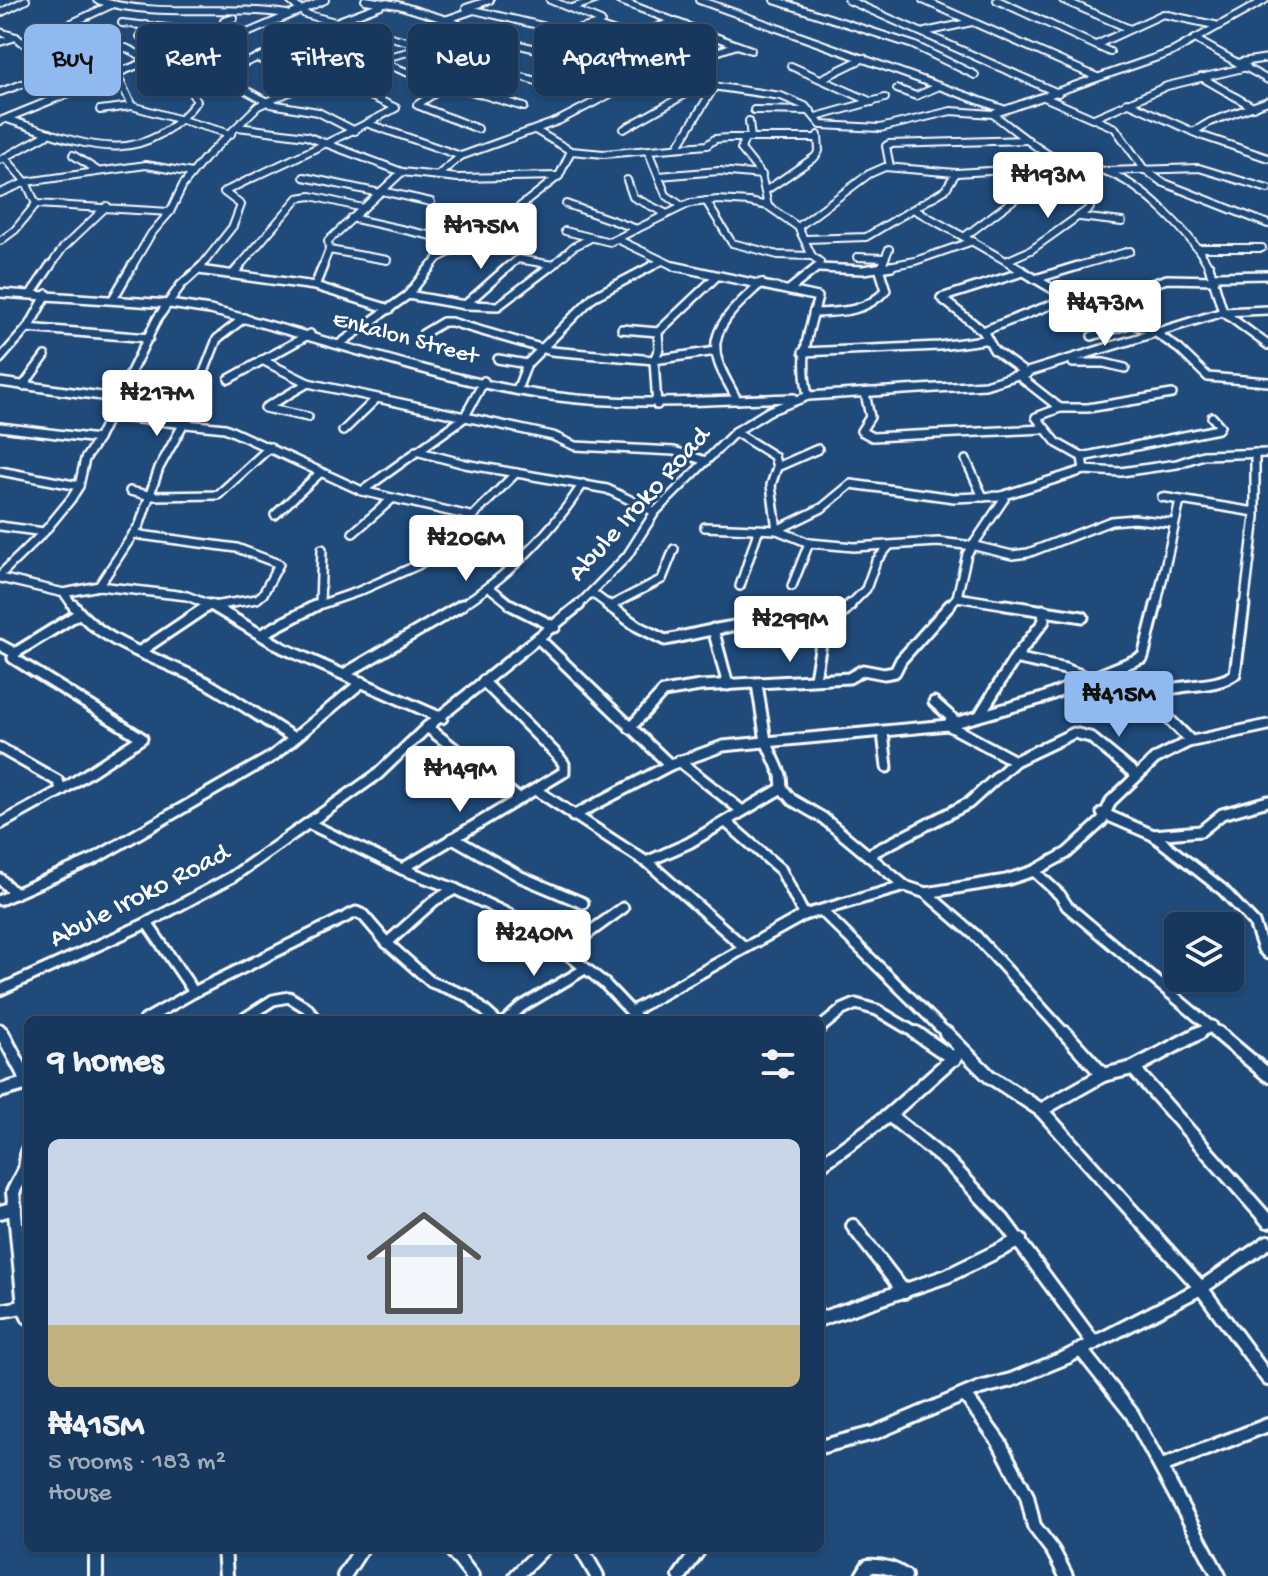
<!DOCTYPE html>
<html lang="en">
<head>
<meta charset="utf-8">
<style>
  :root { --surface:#17385c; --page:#244365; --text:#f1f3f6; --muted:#9eacbb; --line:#365272; --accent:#90b9f0 }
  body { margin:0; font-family:"Gochi Hand",sans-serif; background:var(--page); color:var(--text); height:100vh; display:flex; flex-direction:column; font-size:30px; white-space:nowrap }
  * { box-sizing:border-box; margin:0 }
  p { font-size:26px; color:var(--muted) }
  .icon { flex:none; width:44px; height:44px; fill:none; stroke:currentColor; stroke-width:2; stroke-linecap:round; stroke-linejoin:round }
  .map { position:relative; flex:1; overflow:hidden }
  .drawer { position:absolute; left:24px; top:1016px; width:800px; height:536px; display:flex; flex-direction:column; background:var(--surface); border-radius:12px; box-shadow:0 2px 6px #0004,0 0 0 2px var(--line) }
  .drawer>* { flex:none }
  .banner { position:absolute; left:24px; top:24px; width:800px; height:72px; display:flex; gap:16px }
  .buttons { position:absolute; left:1164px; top:912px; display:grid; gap:16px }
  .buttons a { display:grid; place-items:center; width:80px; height:80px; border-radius:12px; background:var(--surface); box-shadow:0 2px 6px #0004,0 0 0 2px var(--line); font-size:40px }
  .price { position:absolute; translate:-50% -68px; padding:0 18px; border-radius:8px; background:#fff; color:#222; font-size:26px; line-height:52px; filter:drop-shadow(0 2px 4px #0008) }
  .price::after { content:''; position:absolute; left:50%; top:48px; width:24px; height:18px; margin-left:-12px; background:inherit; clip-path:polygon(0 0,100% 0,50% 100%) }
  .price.selected { background:var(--accent); color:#111 }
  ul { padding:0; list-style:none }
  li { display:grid; align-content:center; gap:16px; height:424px; padding:0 24px }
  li+li { border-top:2px solid var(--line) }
  li span { display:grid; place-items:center; height:248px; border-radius:12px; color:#555 }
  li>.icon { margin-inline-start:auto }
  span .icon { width:144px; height:144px; fill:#fffc; stroke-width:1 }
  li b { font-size:34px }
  h2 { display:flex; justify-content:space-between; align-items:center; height:96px; padding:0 24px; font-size:34px }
  .pill { padding:0 28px; border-radius:12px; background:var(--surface); box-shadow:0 2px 6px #0004,0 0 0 2px var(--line); font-size:28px; line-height:72px }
  .pill.selected { background:var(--accent); color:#111 }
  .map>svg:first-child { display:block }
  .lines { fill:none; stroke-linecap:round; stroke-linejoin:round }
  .minor-far3-casing { stroke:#fff; stroke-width:10 }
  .minor-far2-casing { stroke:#fff; stroke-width:12 }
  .minor-far1-casing { stroke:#fff; stroke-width:15 }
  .minor-casing { stroke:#fff; stroke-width:18 }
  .minor-far3 { stroke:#1f4a7a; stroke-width:6 }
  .minor-far2 { stroke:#1f4a7a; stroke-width:7 }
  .minor-far1 { stroke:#1f4a7a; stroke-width:9 }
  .minor { stroke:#1f4a7a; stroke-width:12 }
  .labels { text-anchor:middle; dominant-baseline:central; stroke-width:6; stroke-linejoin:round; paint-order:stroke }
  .far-street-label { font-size:24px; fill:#fff; stroke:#1f4a7a }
  .street-label { font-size:28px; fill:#fff; stroke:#1f4a7a }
</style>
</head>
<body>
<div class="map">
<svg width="1268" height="1576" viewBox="0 0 1268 1576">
  <rect width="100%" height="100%" fill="#1f4a7a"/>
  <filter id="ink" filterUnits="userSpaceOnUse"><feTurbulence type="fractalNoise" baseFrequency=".0125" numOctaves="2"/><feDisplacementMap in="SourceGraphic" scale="16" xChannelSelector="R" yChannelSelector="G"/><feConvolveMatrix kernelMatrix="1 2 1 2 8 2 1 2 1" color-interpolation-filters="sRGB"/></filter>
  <g filter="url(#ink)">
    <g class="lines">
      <g class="minor-far3-casing">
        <g id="minor-far3">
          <path d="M97,0C159,19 223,4 287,14"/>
          <polyline points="289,0 305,14 421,45"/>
          <polyline points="365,0 398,5 454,22 475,35 568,56 622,73 781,96 805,106 821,125 880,128 951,111 993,114"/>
          <polyline points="550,0 601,21 598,23"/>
          <polyline points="618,0 718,38 633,67"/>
          <polyline points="699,0 1003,109"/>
          <polyline points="774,0 913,45 975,75"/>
          <polyline points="848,0 1058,93"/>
          <polyline points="923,0 1097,77"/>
          <polyline points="997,0 1110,52"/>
          <polyline points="1063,0 1130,29"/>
          <polyline points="466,8 490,0"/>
          <polyline points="572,8 595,0"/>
          <polyline points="0,13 26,0"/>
          <polyline points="234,18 224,21 221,30 245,32"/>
          <polyline points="445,20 474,10 568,32 595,25 656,46"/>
          <polyline points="122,23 176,29 195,48"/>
          <polyline points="0,32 16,37 58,71 0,92"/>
          <polyline points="925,32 972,22"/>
          <polyline points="140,36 146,25"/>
          <polyline points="630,37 672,22"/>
          <polyline points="718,38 751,50"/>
          <polyline points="1195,39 1268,80"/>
          <polyline points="297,40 367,60"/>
          <polyline points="90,41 72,23 111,5"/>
          <polyline points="503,41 477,61 478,64 543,83"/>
          <polyline points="0,42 16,37"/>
          <polyline points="1096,45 1163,14 1219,26"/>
          <polyline points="126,48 150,60"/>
          <polyline points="539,49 565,38"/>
          <polyline points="38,55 83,36"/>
          <polyline points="256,58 316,81"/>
          <polyline points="374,59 444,87 467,90 524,107"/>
          <polyline points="1241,62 1268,58"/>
          <polyline points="594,65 617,58 596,49"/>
          <polyline points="791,66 872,102"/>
          <polyline points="117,74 132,106 231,134"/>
          <polyline points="1201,77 1253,107"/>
          <polyline points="823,78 864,58"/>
          <polyline points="444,87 417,105 478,129"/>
          <polyline points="897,89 916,96 937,87"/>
          <polyline points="1044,97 1115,128 1144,169 1162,182 1268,224"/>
          <polyline points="1127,102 1200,135 1268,158"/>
          <polyline points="100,110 132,106"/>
          <polyline points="754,110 811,111"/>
          <polyline points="816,117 885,98"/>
          <polyline points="1094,118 1167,86 1247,67"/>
          <path d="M7,119C81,143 140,174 197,101L177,72"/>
          <polyline points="0,121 150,60 245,34 325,0"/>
          <polyline points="749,121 751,138"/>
          <polyline points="369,124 461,156"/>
          <polyline points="238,127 306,136 402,172 458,178 559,176"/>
          <polyline points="624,129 702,85"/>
          <polyline points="535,130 571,151 604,154 707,145 715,139 728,138 817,138"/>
          <polyline points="355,131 318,112 271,104 216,74 283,48 309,32 381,5"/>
          <polyline points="1193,132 1210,122 1268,101"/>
          <polyline points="745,138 741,149 761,174 768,206"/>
          <polyline points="678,146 715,86"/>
          <polyline points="649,153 666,195 682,206"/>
          <polyline points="73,155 98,171"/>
          <polyline points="0,160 50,133"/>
          <polyline points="890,167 886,146 889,144 1028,140"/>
          <polyline points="1107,171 1199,168 1268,189"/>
          <polyline points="438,175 461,156 558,121 643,77 737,45"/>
          <polyline points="659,176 719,171 762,175"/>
          <polyline points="304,177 380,193"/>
          <path d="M1054,179C1070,184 1090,188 1090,208L1031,250L1006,261L964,237L1020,195Z"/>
          <polyline points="627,180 633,197 667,214"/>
          <polyline points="768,189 815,157 819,151 818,135"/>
          <polyline points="382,191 431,202"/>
          <polyline points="0,193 26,182 146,165 192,173"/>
          <polyline points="706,201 732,243 778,255 812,256"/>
          <polyline points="36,204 170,212"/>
          <polyline points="566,204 637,229"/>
          <polyline points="915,210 964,237"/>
          <polyline points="1080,217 1122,222"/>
          <polyline points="351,218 464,243"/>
          <polyline points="798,227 869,174 885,167 956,173 1071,166"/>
          <polyline points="565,231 610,242 690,203 718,200 749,202 768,206 798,227 812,256 820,262 818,268"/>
          <polyline points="806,239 866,237 945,190 956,173"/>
          <polyline points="619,240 678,268"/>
          <polyline points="0,241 15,230 36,204 26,182 5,158"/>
          <polyline points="1199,248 1262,248"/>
          <polyline points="329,250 387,260"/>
          <polyline points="857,257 885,258"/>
          <polyline points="1006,261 1017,268"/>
          <polyline points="553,265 573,247 589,239"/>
          <polyline points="49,268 63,248 107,206"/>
          <polyline points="131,268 151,234 170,212 183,185 204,159 258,106 341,69 416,50 461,27"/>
          <path d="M200,268L233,226L241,205L224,192C281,163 340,139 396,108L327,76"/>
          <polyline points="238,268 298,198 311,196 363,208"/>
          <polyline points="322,268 329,250 328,241 402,172"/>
          <polyline points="430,268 438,258 482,236 559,176 571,151"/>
          <polyline points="507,268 518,259 553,265 548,268"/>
          <polyline points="648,268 660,262"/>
          <polyline points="819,268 825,268"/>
          <polyline points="878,268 915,261 973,241"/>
          <polyline points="881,268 889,249"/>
          <polyline points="1071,268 1130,251"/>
          <path d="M1210,268C1192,235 1143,185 1107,172C1096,167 1082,170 1071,166C1043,155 1016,131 993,114L1172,52L1265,0"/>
        </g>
      </g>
      <g class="minor-far2-casing">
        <g id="minor-far2">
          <path d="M674,266L818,297C807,337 800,354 808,396"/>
          <polyline points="1014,266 1071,300 1156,333 1179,349 1208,377 1268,382"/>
          <polyline points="1209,266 1223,312 1268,345"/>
          <polyline points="819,268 863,270 892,266"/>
          <polyline points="199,270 315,286 390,309"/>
          <polyline points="1023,272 941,298 983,331 994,350 1027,374"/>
          <polyline points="233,274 240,266"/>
          <polyline points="1214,276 1268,275"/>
          <polyline points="1035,279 1078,266"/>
          <polyline points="315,286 323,266"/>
          <polyline points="790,289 819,266"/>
          <path d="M0,293L170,304L210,310C324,337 436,380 551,396C632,407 713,400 794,398"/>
          <polyline points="31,294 50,266"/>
          <polyline points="408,295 465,305"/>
          <polyline points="113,299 132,266"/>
          <polyline points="465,305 498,306 551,266"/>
          <polyline points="465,305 509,266"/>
          <polyline points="1087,305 1167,279 1215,280"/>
          <path d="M813,313C842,312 866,312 886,290L880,271L882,266"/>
          <polyline points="27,328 149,338"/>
          <polyline points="622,329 658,332"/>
          <polyline points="983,331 1058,302 1073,301"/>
          <polyline points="423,334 443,322 451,322 551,351 654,360 716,351"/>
          <polyline points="1092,336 1132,323"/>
          <polyline points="341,343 408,295 431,266"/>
          <polyline points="803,352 939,346 984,340"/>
          <polyline points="0,359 30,325 47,294"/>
          <polyline points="498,359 527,364"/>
          <polyline points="262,360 308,383 553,436 575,446 674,451 706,461"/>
          <polyline points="1073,363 1104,363 1125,368"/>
          <polyline points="1019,376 1060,408"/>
          <polyline points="229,379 310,334"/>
          <polyline points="0,382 116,398"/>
          <polyline points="308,383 265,408 308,417"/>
          <polyline points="23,386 45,356"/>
          <polyline points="517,390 527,364 593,297 652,266"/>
          <polyline points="865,393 870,417 861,431 872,437 1044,429"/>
          <path d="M737,400C730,385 718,369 716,352C712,324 743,300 761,283"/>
          <polyline points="657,405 654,360 659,349 658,332 717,276"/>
          <polyline points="109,416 225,428 362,491 470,516"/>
          <polyline points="0,427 98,439"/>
          <polyline points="343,431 376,399"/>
          <polyline points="735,432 774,456 777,467 771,485 777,530 809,543 854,547 938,542 975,546 1012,555 1028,553 1111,521 1134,519 1173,523"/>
          <polyline points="416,451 465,464 607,489 655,512"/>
          <polyline points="1082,457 1218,429 1220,426 1212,417"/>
          <polyline points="966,460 983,497"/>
          <polyline points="777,467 818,449"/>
          <polyline points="1084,470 1082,457 1057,443 1036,417 1060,408 1088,408 1172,394"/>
          <polyline points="0,471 79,486"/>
          <polyline points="130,491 152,496 218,495 270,447"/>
          <polyline points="362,491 464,418 484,381"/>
          <polyline points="1162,497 1255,512"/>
          <polyline points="275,515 320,473"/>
          <polyline points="0,526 44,532"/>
          <polyline points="705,527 777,530 822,508 851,484 954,498 1001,496 1084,470 1121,472 1177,464 1203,455 1268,453"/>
          <polyline points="353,533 392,499"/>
          <polyline points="133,534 237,548 279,564 263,594 257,599 206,607"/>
          <polyline points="0,575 44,532 71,499 79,486 85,459 98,439 157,319 181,285 202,266"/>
          <polyline points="0,578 64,593 99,586 187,596 215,607"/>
          <polyline points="99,586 140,524 159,468 184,423 217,339 244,318"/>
          <polyline points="740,586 758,531"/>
          <polyline points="792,586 809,543"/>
          <polyline points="489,587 514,607"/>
          <polyline points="64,593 74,607"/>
          <polyline points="592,593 611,607"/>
          <polyline points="957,597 1019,607"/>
          <polyline points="320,603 322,549"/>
          <polyline points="610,606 662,579 674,549"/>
          <polyline points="313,607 357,592 418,565 439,550 516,473"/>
          <path d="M459,607C510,575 550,534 583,484"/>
          <polyline points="577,607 627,556 655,512 735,432 769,411 808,396 985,385 1223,312 1268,310"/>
          <polyline points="848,607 866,589 876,561 889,546"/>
          <polyline points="948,607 957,597 967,554 1004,499 1001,496"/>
          <polyline points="1156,607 1180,501"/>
          <polyline points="1244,607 1255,517 1255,453"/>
        </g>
      </g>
      <g class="minor-far1-casing">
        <g id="minor-far1">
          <path d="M73,605C103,645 162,659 205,682C235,699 264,720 294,738"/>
          <polyline points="211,605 283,648 442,718"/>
          <polyline points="511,605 555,627"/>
          <path d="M608,605L637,626L665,640C716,630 771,611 823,632"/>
          <polyline points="1006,605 1083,617"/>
          <polyline points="713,629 728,685"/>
          <polyline points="262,634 317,605"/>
          <polyline points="538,638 670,765"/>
          <polyline points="0,645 15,653 13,658 16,660 142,738 62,790 0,824"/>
          <polyline points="139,652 209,605"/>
          <polyline points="15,653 78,614"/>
          <polyline points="1015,658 1065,669 1089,678"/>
          <polyline points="346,673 462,605"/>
          <polyline points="815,678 823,632 850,605"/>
          <polyline points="757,684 766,741 781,775 782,788 792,800 823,818 905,886"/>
          <polyline points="934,702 952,718 948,725 1015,761"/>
          <polyline points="981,713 1015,658 1044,621 1043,610"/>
          <polyline points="427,727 519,799"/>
          <polyline points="630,728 663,692 700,686 849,678 863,670 884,674 895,672 901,660 950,605"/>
          <polyline points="883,733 887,767"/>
          <path d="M1190,740L1150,700C1171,679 1211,692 1235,674L1244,605"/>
          <polyline points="0,748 58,781 62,790"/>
          <polyline points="679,761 741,810"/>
          <polyline points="536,790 651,865 744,947"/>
          <polyline points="1102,813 1153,835 1223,890 1254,923 1263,949 1268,954"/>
          <polyline points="573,816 670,765 723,746 948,725 1043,698 1143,657 1156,605"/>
          <polyline points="726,822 781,870 804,915"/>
          <polyline points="310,824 402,869 455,889 531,925 604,983 639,1020"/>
          <polyline points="1153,835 1201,831 1222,814 1268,801"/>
          <polyline points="453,838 521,877 583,903"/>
          <polyline points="868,855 969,803 1015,761 1074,733 1090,737 1135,774"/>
          <polyline points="646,862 689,843 782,788"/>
          <polyline points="402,869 564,772 564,764 558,756 483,681"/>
          <polyline points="1034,871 1060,895 1067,906 1220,1035"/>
          <polyline points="0,879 15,894"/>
          <polyline points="926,893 976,936 1066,1035"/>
          <polyline points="0,900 94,859 273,756 362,682"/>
          <polyline points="823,912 948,1035"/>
          <polyline points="147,923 194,992"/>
          <polyline points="387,943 435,900 455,889"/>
          <polyline points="565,950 623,908"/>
          <polyline points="0,990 147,923 232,877 378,774 427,727 579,605"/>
          <polyline points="632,1011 804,915 905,886 926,893 1006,880 1034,871 1067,853 1102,821 1111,801 1155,759 1188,742 1268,725"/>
          <polyline points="145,1020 194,992 356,912 363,915 387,943 431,982 468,996 495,1020"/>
          <polyline points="242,1020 273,1000 289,997 307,1008 317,1020"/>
          <polyline points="507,1020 521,1007 585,969"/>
          <polyline points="820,1028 842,1010 856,1004 877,1010 919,1035"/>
          <polyline points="0,1029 3,1035"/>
          <polyline points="1195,1035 1212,1026"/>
        </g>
      </g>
      <g class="minor-casing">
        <g id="minor">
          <polyline points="2,1033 28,1082"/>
          <polyline points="916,1033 954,1059"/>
          <polyline points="946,1033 989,1076 1041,1110 1201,1288 1268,1379"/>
          <polyline points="1065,1033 1103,1075"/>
          <polyline points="1218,1033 1268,1075"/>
          <polyline points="1133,1068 1268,1221"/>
          <polyline points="0,1091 28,1083"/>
          <polyline points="1041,1110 1103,1075 1133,1068 1199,1033"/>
          <polyline points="889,1115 950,1164 1003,1220 1093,1342"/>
          <polyline points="28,1149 25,1169 13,1192 24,1307 28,1317"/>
          <polyline points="820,1165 889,1115 962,1050"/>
          <polyline points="0,1212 15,1208"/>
          <polyline points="853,1226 904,1292"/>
          <polyline points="0,1311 28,1306"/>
          <polyline points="820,1319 947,1276 1020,1240"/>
          <polyline points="1081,1350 1132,1414 1219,1576"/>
          <polyline points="965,1395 999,1442 1027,1496 1034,1526 1053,1551 1066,1576"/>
          <polyline points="820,1447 874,1433 980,1388 1011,1380 1067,1357 1201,1288 1268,1242"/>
          <polyline points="1162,1466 1268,1425"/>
          <polyline points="96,1548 96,1576"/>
          <polyline points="224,1548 226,1576"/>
          <polyline points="450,1548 472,1576"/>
          <polyline points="581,1548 597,1576"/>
          <polyline points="344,1576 362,1548"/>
          <polyline points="516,1576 544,1548"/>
          <polyline points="680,1576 700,1548"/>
          <path d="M862,1576L868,1566C882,1565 893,1568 905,1576"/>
        </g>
      </g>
      <use href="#minor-far3" class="minor-far3"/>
      <use href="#minor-far2" class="minor-far2"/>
      <use href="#minor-far1" class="minor-far1"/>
      <use href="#minor" class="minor"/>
    </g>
  </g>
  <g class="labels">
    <g class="far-street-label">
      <text transform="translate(405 339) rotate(15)">Enkalon Street</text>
    </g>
    <g class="street-label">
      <text transform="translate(640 505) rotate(-48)">Abule Iroko Road</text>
      <text transform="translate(140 897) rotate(-27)">Abule Iroko Road</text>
    </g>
  </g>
</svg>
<div class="buttons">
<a><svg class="icon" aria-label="layers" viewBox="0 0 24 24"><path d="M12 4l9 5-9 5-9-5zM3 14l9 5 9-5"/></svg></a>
</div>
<b class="price" style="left:1048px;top:220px">₦193M</b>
<b class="price" style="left:481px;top:271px">₦175M</b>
<b class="price" style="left:1105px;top:348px">₦473M</b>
<b class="price" style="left:157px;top:438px">₦217M</b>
<b class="price" style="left:466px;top:583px">₦206M</b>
<b class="price" style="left:790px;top:664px">₦299M</b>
<b class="price selected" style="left:1119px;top:739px">₦415M</b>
<b class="price" style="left:460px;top:814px">₦149M</b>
<b class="price" style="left:534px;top:978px">₦240M</b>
<div class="banner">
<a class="pill selected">Buy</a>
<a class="pill">Rent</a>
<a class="pill">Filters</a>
<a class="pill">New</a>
<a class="pill">Apartment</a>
</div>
<section class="drawer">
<h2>9 homes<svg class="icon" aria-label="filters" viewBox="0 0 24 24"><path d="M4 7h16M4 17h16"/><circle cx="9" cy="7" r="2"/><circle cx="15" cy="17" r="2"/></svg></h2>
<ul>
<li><span style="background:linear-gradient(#c9d6e8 75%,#c2b280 0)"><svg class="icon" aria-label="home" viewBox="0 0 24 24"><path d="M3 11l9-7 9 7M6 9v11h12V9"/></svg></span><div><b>₦415M</b><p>5 rooms · 183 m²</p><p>House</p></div></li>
</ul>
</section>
</div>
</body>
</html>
